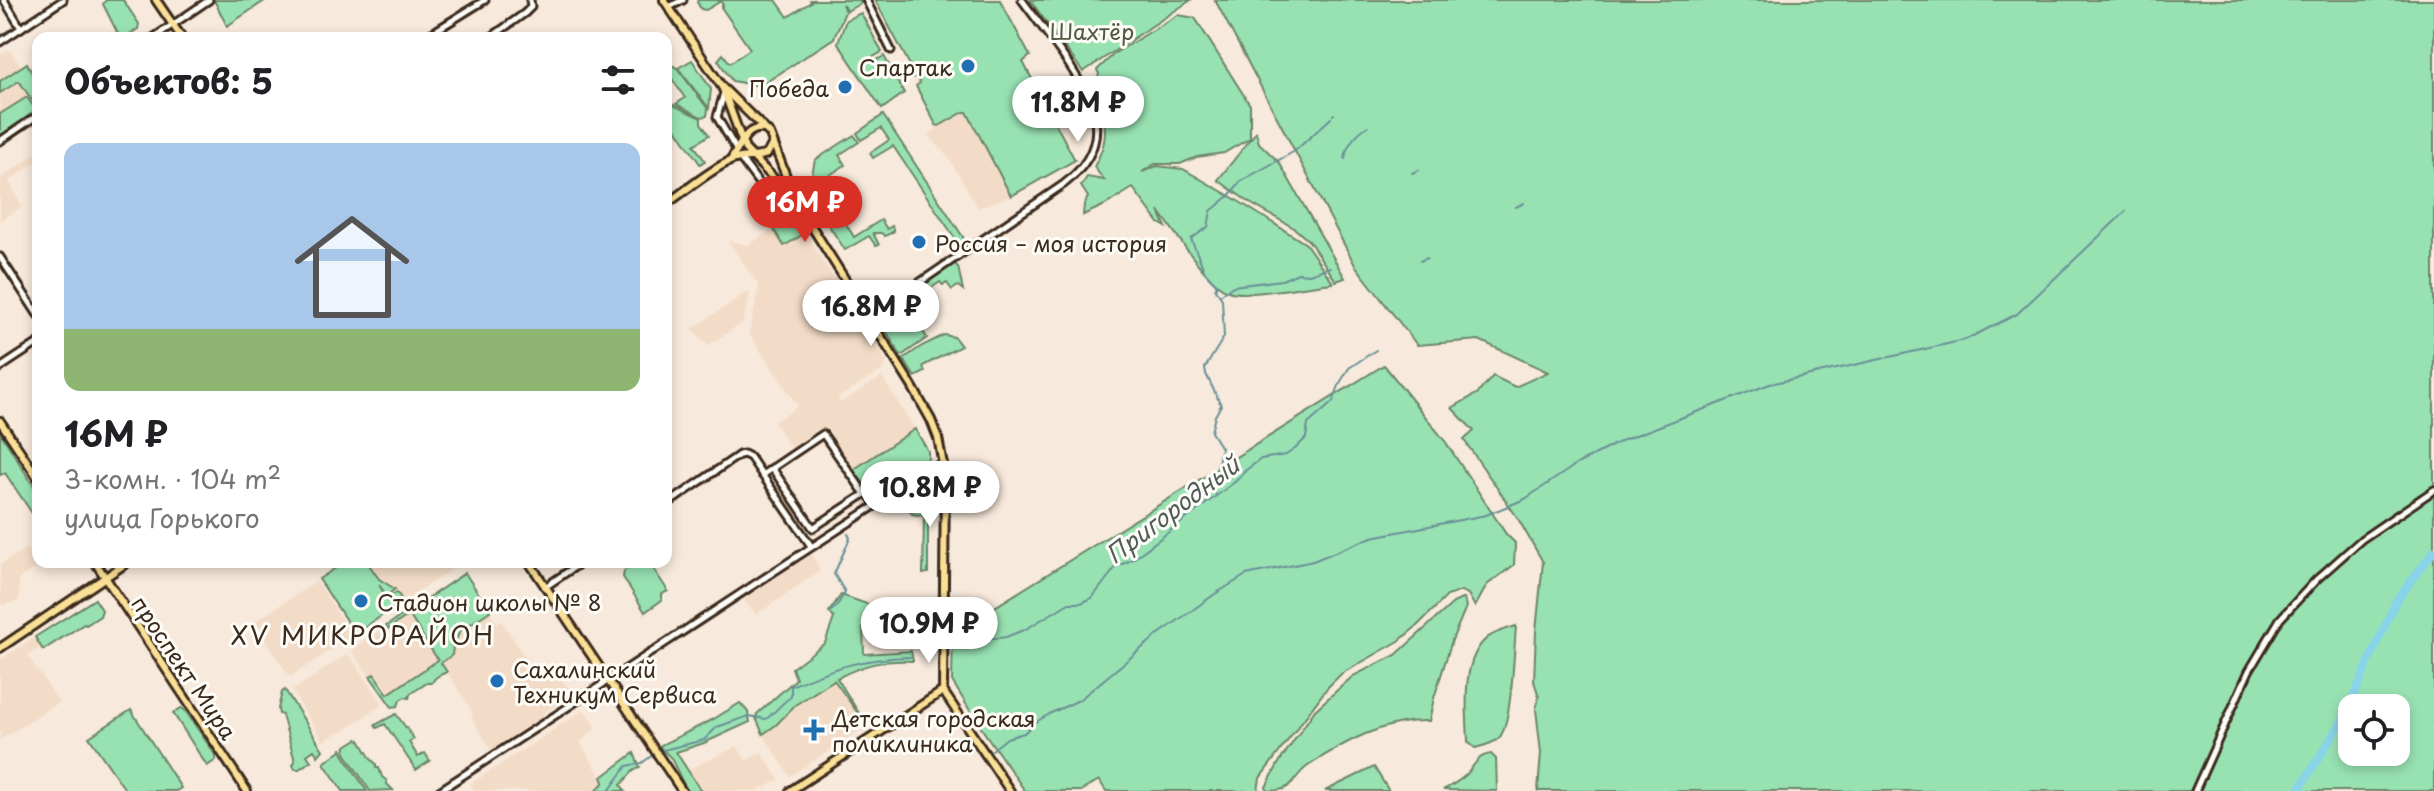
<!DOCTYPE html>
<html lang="ru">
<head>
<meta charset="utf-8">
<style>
  :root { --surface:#fff; --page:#f2f2f2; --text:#202124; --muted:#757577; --accent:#d93025 }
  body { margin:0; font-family:"Playpen Sans",sans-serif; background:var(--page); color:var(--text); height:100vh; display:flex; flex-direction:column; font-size:30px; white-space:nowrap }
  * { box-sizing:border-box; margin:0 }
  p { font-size:26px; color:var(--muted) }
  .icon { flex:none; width:44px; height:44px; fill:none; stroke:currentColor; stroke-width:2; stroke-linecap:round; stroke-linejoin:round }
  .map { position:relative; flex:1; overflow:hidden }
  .sheet { position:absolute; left:32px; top:32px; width:640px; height:536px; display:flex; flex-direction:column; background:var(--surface); border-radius:16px; box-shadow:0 4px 12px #0003 }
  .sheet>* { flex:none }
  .controls { position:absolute; left:2338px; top:694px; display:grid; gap:16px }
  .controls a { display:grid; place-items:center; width:72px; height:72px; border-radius:16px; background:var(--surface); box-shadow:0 4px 12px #0003; font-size:40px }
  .price { position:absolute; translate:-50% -68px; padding:0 18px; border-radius:28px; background:#fff; color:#222; font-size:26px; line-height:52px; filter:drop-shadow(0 2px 4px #0008) }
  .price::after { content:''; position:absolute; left:50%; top:48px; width:24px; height:18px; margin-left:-12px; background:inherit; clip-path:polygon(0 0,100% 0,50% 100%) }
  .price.active { background:var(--accent); color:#fff }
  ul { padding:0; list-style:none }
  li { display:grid; align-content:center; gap:16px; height:424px; padding:0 32px }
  li span { display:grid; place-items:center; height:248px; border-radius:16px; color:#555 }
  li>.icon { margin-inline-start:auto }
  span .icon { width:144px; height:144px; fill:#fffc; stroke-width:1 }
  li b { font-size:34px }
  h2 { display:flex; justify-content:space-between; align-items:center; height:96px; padding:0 32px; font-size:34px }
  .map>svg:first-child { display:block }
  .built { fill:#f3dcc7 }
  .green { fill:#98e2b2; stroke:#6a8668; stroke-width:2; fill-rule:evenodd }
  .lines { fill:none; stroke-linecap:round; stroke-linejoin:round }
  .stream { stroke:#699097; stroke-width:2 }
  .river { stroke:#88d4e8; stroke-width:8 }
  .minor-casing { stroke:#3b2a1e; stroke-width:11 }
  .major-casing { stroke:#3b2a1e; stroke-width:12 }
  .minor { stroke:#fdfcf7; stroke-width:5 }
  .major { stroke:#fadf96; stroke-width:6 }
  .poi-dot { fill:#1f6fb2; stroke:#fdfcf7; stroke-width:3 }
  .labels { text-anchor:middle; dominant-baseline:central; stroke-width:6; stroke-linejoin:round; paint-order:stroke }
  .park-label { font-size:22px; fill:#525843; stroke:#fdfcf7 }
  .poi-label { font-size:22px; fill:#3b2a1e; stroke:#fdfcf7; text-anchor:start }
  .street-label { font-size:22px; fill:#3b2a1e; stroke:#fdfcf7 }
  .water-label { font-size:24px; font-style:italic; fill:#525d5b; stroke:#fdfcf7 }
  .quarter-label { font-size:26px; letter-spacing:2px; fill:#3b2a1e; stroke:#fdfcf7 }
</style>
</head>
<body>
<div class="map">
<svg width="2434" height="791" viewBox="0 0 2434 791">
  <rect width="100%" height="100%" fill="#f7e9db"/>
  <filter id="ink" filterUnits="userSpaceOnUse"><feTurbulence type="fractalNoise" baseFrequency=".0125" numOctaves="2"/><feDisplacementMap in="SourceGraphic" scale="16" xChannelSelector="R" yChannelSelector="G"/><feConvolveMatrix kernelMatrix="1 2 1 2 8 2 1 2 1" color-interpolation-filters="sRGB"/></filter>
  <g filter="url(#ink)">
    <g class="built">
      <polygon points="9,49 38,91 38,104 0,130 0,55"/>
      <polygon points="964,112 967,112 1011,196 978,208 949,158 928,135 936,129 936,125 939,126"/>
      <polygon points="38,152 38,161 9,181 22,207 0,221 0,179"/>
      <polygon points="774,229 784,246 807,232 821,259 844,291 844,294 839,300 841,303 847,300 886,360 886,365 883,370 838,398 840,403 882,377 915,429 853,470 827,428 792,450 774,422 798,406 749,334 759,286 728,241 748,245"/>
      <polygon points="747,292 750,293 743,322 708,346 692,329"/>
      <polygon points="26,548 38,566 19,579 19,601 1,605 0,565"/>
      <polygon points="812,554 820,571 756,615 743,599"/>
      <polygon points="363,562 455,562 451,570 393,608"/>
      <polygon points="465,573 497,623 501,620 536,674 547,667 552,668 573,693 546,711 538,721 492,751 473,720 471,709 445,669 390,705 352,651 353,648"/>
      <polygon points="317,581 352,636 290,677 253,623"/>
      <polygon points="35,637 41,647 28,656 59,702 0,740 0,660"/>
      <polygon points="347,654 350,656 383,704 340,733 338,732 323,741 292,691"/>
      <polygon points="834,680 867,726 790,776 763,734 776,725 795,705"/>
      <polygon points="584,710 596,728 580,742 604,782 596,791 475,791 470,784"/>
      <polygon points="737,746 746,761 761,752 779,779 764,789 763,787 757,791 701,791 688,770"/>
    </g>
    <g class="green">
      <polygon points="106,0 123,0 139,24 138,29 124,38 119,36 103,4"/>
      <polygon points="214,0 266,0 227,26"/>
      <polygon points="698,0 776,0 788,17 811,2 810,0 859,0 861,3 847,11 842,4 845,12 834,38 760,86 732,81 718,60 723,54 730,63 750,49 721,7 723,5 721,1 706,10 701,9 697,2"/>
      <polygon points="875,0 1000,0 1030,56 1023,62 1075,160 1011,196 967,112 964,112 939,126 936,125 916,86 920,83 917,77 911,78 909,72 912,69"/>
      <polygon points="1030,0 1191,0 1083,72"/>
      <path d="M1215,0H2434V791H1538L1541,753L1536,709L1539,697L1534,681L1536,631L1543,562L1517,517L1464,440L1474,431L1452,408L1478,393L1493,376L1515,387L1548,372L1479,340L1417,345L1355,265ZM2352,708H2396V752H2352Z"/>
      <polygon points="861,13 882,52 873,57 875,61 884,56 904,93 882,109 838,43 846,20"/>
      <path d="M1178,15L1195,18L1250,105V138L1224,153L1197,157L1180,164H1155L1142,172L1157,166L1183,169L1235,199L1306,244L1333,283C1311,285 1245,298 1228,291C1207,284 1174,230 1159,211L1166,227L1159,223L1133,188L1105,205L1083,215L1084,205L1088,197L1081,186L1087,177L1104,180L1094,167C1100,156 1106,142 1105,129C1104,120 1101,113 1104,103L1095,88L1099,74L1097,70L1115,53Z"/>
      <polygon points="692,60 711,89 709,108 678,68"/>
      <polygon points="666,62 677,68 708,109 707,116 701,117 676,104 685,98 666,70"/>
      <polygon points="27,63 38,85 38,109 19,81 0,93 0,81"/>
      <polygon points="27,97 37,112 0,137 0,114"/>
      <polygon points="669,103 701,118 701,123 709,135 694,145 705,161 700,164 666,114 666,105"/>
      <polygon points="883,115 963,237 966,244 961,247 893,146 873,158 870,153 889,140 881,128 861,140 857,133"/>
      <polygon points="1256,132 1259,143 1279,162 1345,278 1336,281 1309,241 1294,228 1250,203 1218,180"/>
      <polygon points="854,135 859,142 839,155 845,165 819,182 832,203 820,212 810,197 816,193 810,184 815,160"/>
      <polygon points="767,203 790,210 807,232 784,246 760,207"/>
      <polygon points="841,216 854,237 881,220 887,229 892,226 894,231 885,236 881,233 873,233 879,245 876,246 869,236 845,250 828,224"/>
      <polygon points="954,263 958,267 963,290 958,286 952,290 947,283 943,285 940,282 927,291 937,307 925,314 911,292"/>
      <polygon points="907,298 911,304 908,306 927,338 901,356 878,317 886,310 889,311"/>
      <polygon points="944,335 954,337 961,346 923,366 925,372 915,377 903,359 922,346"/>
      <polygon points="1384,365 1445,441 1506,534 1515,543 1514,565 1487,585 1475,607 1468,594 1461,591 1447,596 1417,626 1399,641 1341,674 1327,688 1260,778 1258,791 1106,791 1099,780 1081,791 1025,791 977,722 952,681 953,633"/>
      <polygon points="915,429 928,451 928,459 873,496 853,470"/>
      <polygon points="0,432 38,493 38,522 5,473 0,475"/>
      <polygon points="928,479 928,573 923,574 924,516 912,514 903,497 903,494"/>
      <polygon points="345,562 367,562 379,579 395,589 390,593 392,595 397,592 403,602 395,607 379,585 393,608 355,634 319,579"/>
      <polygon points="638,562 649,562 668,591 662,594 662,600 645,612 623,577 624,571"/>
      <path d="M465,573L490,611L460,631L456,640L450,644L453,648L452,655L441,663L447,672C440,675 435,676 432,683H427L410,694L409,698L405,697L400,700L398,706L392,707L370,676L374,674L388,694L438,660L409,615L388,629L385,627Z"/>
      <path d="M841,595L887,611L863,628L864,654L911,651L913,661C881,660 865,664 837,678L867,726L834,680L795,705L776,725L763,734L756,718L757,714L796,679L792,668L825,643L834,618L829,612Z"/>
      <path d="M1464,598L1466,607L1452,640L1434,698L1429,721C1386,719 1344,742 1308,766C1291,778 1296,791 1268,791L1266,787L1280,761L1315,710L1353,676L1396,655L1453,603Z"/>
      <polygon points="95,599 102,610 100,616 86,625 84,624 43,650 35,637"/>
      <path d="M1516,626C1514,648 1512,724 1499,738C1493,744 1483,746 1475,748L1468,742C1467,711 1460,661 1487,638C1495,632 1507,629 1516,626Z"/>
      <polygon points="285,690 323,750 318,756 314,750 307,755 311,761 299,769 295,769 293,765 295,761 282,715 279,714 278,709 282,692"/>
      <polygon points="740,703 748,712 750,722 704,743 676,752 701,791 687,791 671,758 659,746 710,721"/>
      <polygon points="181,708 184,709 216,756 216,760 207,766 173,713"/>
      <polygon points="131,710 181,788 176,791 126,791 89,737"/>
      <polygon points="396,714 414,739 409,742 418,757 425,753 430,761 416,770 385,724 377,728 375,725"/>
      <polygon points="357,739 360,740 371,759 376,764 376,768 379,768 382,777 387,781 387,784 393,790 370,791 345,753 346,746"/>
      <polygon points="342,749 343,754 367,791 343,791 324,763"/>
      <polygon points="634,753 640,767 632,772 621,785 625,791 596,791 604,782 602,777"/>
      <path d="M1491,754L1496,759L1497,791L1443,790C1451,786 1459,781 1466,775C1475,766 1476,756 1491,754Z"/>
      <polygon points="1374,767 1389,791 1325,791"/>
    </g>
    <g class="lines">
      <g class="stream">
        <polyline points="1333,115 1334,114"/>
        <path d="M1345,159C1346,146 1356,133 1368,126"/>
        <polyline points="1412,173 1419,170"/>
        <polyline points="1516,207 1524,203"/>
        <polyline points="1420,261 1427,258"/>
        <polyline points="1220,295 1233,286 1282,280 1298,273 1309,274 1330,267"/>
        <polyline points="1215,494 1214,484 1221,448 1211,432 1215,416 1221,405 1206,374 1205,368 1224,337 1222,299 1215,289 1217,285 1205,272 1191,239 1208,227 1211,211 1228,197 1241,181 1295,151 1331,118"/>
        <polyline points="830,612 837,606 845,592 834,574 850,538 848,534"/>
        <polyline points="951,644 1006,637 1026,629 1069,603 1081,603 1092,598 1116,567 1133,559 1236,481 1246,470 1261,459 1286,455 1295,449 1306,438 1308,424 1333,402 1340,383 1349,368 1376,350"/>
        <polyline points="992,750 1007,738 1024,733 1036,722 1051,713 1079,700 1159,634 1215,594 1246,575 1313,561 1372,537 1486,515 1525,499 1577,464 1623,440 1770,384 1965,340 2017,314 2126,211"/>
        <path d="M659,751L704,740L717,727L749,716L766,719C776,712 781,703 791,697V686C832,668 863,658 910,657"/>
        <polyline points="609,791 627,766 642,763 654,754"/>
      </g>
      <polyline class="river" points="2298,791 2344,718 2396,601 2434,551"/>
      <g class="minor-casing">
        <g id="minor">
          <polyline points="4,0 21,28"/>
          <polyline points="866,0 891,50"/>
          <polyline points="669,7 683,0"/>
          <polyline points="153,38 209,0"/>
          <polyline points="424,38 485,0"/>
          <polyline points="490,38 525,13 531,7 530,0"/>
          <polyline points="0,42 63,0"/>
          <polyline points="724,93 717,117 737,151"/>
          <polyline points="0,141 38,115"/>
          <polyline points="740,158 766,193 789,193"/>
          <polyline points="0,257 38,315"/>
          <path d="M869,317L1064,184C1115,144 1096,105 1066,60C1052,40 1037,20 1022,0"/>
          <polyline points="0,368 38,343"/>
          <polyline points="772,468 813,528 865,494"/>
          <polyline points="762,475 823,434 865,494 869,495 875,504"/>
          <polyline points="924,475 933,474 940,479 944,486"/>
          <polyline points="666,505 739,455 744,454 750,457 811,546"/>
          <polyline points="545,587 582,562"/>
          <path d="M439,791C608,682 774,570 943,462"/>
          <polyline points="2195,791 2249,671 2280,619 2317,579 2362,539 2434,490"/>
        </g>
      </g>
      <g class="major-casing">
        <g id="major">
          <polyline points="156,0 182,38"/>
          <polyline points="664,0 722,87 770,134 795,200 912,386 931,420 938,438 945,475 943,691 1010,791"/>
          <polyline points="723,89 745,149 793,198"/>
          <path d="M731,160C740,146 745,127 763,129"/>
          <path d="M666,204C687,190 708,171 730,161C743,155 755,159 767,154L773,143"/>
          <polyline points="0,421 38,478"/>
          <polyline points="95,562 247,791"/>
          <polyline points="529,562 682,791"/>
          <polyline points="0,648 128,562"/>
          <polyline points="790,791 943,691"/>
        </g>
      </g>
      <use href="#minor" class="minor"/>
      <use href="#major" class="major"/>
    </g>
  </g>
  <g class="poi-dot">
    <circle cx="968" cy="66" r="8"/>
    <circle cx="845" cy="87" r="8"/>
    <circle cx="919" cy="242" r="8"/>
    <circle cx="361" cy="601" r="8"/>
    <circle cx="497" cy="681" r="8"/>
    <path d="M810 718h8v8h8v8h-8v8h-8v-8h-8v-8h8z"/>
  </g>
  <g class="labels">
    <g class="park-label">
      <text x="1092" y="30">Шахтёр</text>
    </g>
    <g class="poi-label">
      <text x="952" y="66" text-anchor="end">Спартак</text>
      <text x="829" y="87" text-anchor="end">Победа</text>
      <text x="935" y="242">Россия – моя история</text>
      <text x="377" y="601">Стадион школы № 8</text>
      <text x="513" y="668">Сахалинский<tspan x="513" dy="25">Техникум Сервиса</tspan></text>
      <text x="832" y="717">Детская городская<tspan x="832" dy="25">поликлиника</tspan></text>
    </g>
    <g class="street-label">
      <text transform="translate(185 667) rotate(56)">проспект Мира</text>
    </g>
    <g class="water-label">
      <text transform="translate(1172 509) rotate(-37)">Пригородный</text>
    </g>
    <g class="quarter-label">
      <text x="363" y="634">XV МИКРОРАЙОН</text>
    </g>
  </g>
</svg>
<div class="controls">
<a><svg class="icon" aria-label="locate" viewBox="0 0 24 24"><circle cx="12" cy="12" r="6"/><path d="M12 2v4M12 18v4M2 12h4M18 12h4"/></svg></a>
</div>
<b class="price" style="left:1078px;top:144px">11.8M ₽</b>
<b class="price active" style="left:805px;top:244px">16M ₽</b>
<b class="price" style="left:871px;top:348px">16.8M ₽</b>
<b class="price" style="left:930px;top:529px">10.8M ₽</b>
<b class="price" style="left:929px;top:665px">10.9M ₽</b>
<section class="sheet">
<h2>Объектов: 5<svg class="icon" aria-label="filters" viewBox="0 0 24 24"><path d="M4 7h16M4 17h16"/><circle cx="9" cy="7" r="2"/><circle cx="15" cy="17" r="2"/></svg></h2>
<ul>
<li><span style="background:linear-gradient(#a9c7e8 75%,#8fb573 0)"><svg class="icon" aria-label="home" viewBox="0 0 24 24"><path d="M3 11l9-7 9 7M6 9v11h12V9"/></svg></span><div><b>16M ₽</b><p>3-комн. · 104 m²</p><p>улица Горького</p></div></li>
</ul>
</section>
</div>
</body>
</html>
